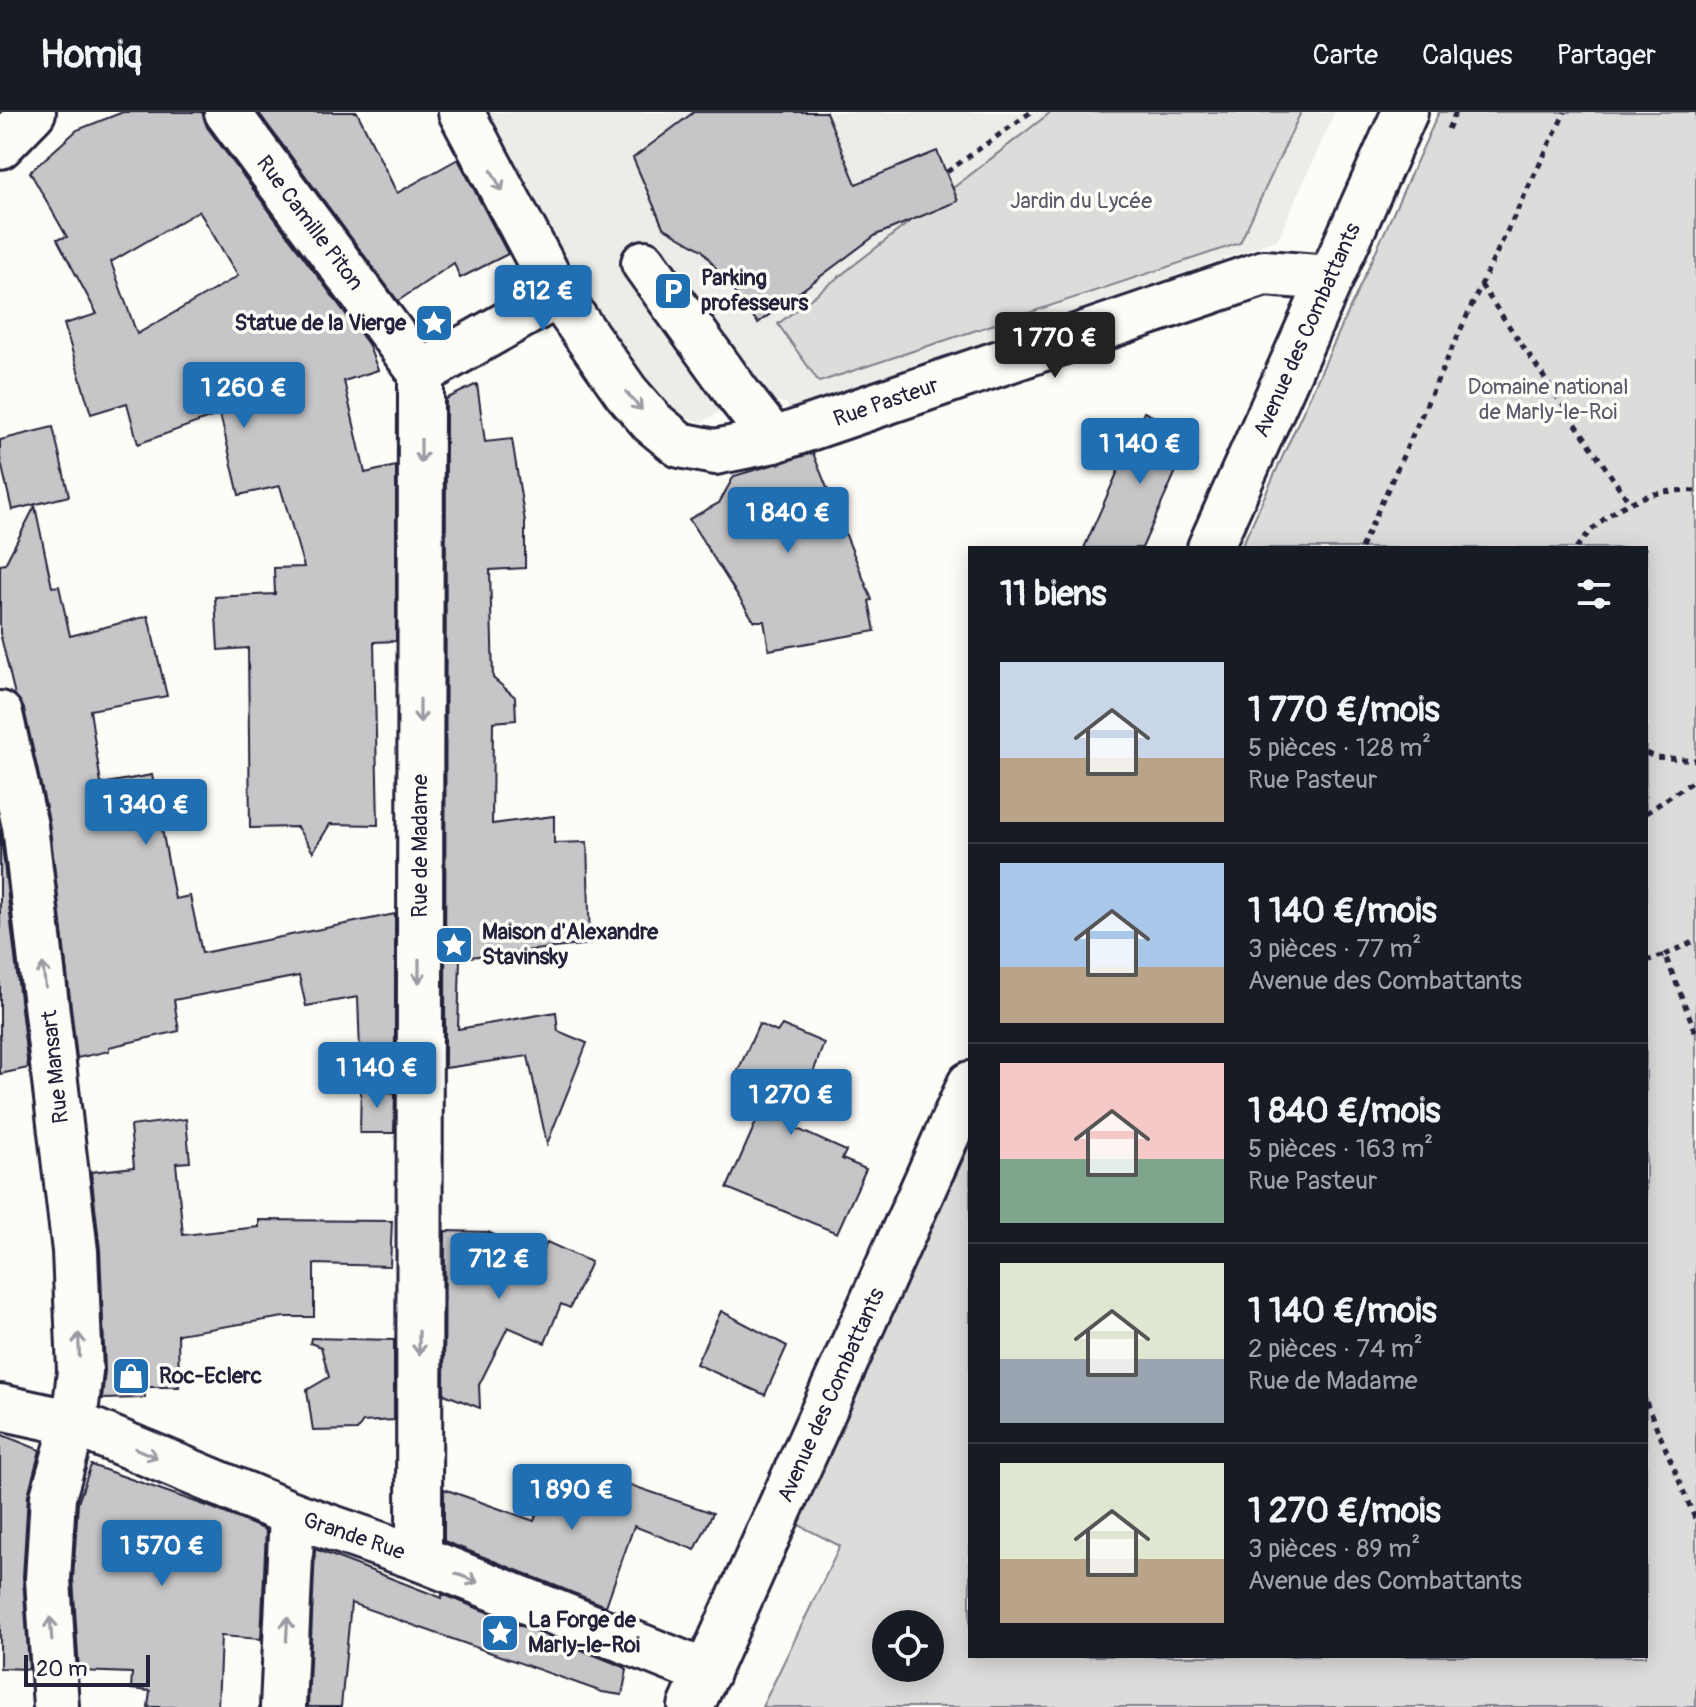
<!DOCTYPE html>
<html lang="fr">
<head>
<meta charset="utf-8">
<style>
  :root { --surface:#171b24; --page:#20242c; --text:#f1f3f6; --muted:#9ea1a6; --line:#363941; --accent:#1f6fb2 }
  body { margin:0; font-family:Pangolin,sans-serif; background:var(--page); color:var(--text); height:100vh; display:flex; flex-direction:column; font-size:30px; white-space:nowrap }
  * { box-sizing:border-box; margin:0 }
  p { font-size:26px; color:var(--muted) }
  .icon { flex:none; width:44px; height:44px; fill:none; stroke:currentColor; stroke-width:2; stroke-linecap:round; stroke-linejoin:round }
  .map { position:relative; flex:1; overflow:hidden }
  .sheet { position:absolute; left:968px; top:434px; width:680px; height:1112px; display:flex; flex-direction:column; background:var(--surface); border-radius:0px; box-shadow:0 4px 20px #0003 }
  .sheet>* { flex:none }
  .tools { position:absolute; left:872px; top:1498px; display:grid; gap:16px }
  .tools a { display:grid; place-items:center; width:72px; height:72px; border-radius:50%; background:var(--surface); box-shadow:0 4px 20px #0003; font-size:40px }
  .scale { position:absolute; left:24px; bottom:20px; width:126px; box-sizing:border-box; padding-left:8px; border:4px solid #22223b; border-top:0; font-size:22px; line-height:28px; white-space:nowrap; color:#22223b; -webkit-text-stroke:6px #fdfcf7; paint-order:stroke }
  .price { position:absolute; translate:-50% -68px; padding:0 18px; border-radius:8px; background:var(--accent); color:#fff; font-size:26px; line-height:52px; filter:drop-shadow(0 2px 4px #0008) }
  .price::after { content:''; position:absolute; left:50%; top:48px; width:24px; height:18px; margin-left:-12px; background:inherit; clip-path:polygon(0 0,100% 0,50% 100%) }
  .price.active { background:#222; color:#fff }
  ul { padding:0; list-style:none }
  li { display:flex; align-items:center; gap:24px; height:200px; padding:0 32px }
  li+li { border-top:2px solid var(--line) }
  li span { display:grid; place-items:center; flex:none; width:224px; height:160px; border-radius:0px; color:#555 }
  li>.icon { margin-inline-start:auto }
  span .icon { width:96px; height:96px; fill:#fffc; stroke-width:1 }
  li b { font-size:34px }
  h2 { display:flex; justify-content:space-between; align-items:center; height:96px; padding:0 32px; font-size:34px }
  header { display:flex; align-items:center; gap:48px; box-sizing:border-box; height:112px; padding:0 40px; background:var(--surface); border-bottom:2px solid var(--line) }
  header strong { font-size:38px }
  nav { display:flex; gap:44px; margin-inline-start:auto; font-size:28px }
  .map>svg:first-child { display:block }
  .built { fill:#ecece9 }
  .green { fill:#dddcdb; stroke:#807f8b; stroke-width:2; fill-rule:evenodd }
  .building { fill:#c6c6c8; stroke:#22223b; stroke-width:2; fill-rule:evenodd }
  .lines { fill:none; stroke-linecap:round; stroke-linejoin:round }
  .minor-casing { stroke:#22223b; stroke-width:50 }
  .major-casing { stroke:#22223b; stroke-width:50 }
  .path { stroke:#22223b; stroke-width:5; stroke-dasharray:6 6; stroke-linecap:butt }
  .minor { stroke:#fdfcf7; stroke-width:44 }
  .major { stroke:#fdfcf7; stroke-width:44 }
  .oneway { stroke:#9a9aa2 }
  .labels { text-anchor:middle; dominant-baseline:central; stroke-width:7; stroke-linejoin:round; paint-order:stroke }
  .park-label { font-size:22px; fill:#5a5a6b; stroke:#fdfcf7 }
  .street-label { font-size:22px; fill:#22223b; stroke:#fdfcf7 }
  .poi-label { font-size:22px; font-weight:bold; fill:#22223b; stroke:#fdfcf7; text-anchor:start }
</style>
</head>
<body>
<header>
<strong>Homiq</strong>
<nav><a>Carte</a><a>Calques</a><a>Partager</a></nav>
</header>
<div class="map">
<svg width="1696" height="1595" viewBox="0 0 1696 1595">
  <rect width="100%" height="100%" fill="#fdfcf7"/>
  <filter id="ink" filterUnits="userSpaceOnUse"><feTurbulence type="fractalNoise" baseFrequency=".0125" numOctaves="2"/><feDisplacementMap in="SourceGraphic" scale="16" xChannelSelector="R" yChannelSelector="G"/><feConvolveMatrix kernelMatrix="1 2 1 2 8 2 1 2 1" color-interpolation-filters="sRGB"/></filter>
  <g filter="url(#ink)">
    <polygon class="built" points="482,0 1335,0 1278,127 793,303 786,291 741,286 703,310 671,301 571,175"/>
    <g class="green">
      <polygon points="1051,0 1301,0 1240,131 819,270 778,212"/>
      <path d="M1439,0H1696V1595H762L840,1434L797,1412L970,1032V1544H1646V436H1241ZM886,1512H930V1556H886Z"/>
    </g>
    <g class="building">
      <path d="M123,0H202L207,15L368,232L378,258L344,269L365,361L396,354V529L374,530L378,713L330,712L313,740L297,715L250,716L248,536L218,538L215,485L275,482L274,456L304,455L280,374L239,383L220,302L138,332L127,291L91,302L64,212L97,202L57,127L67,125L30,60L77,18ZM199,99L238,164L137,222L111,150Z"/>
      <polygon points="261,0 357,0 397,81 458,47 508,142 460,166 454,151 398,189 259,1"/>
      <polygon points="694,0 826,0 856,72 937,39 958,89 876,123 758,211 702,138 663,115 633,46"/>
      <polygon points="477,272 485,330 512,327 525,410 525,456 490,458 493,566 515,585 516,608 493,610 492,712 554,704 554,731 587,730 590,832 460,846 458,917 556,900 558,919 587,931 547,1032 528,944 445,956 446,287"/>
      <polygon points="1144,300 1192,323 1142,436 1084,436"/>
      <polygon points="53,315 69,384 12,398 0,346 0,328"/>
      <polygon points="813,341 872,488 869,489 875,519 769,538 764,509 754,509 689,407 719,391 734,364"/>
      <polygon points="35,394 52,475 59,474 70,524 148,504 167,584 90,598 101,672 152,663 175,787 190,784 202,841 395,802 395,963 361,968 358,885 306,894 299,864 174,888 179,919 109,935 109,939 77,946 49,709 24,597 15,583 0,521 0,453 5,452"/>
      <polygon points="0,717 28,956 0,962"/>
      <polygon points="759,912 777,920 782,913 824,931 793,1015 846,1039 842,1047 866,1057 837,1121 727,1076 771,976 737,961"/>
      <polygon points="361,970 395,982 394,1021 360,1021"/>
      <polygon points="186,1007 190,1050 176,1051 183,1123 259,1115 259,1108 392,1109 390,1154 314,1152 314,1205 284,1205 178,1222 179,1275 144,1275 145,1286 102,1287 105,1258 100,1138 91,1060 134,1055 130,1014"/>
      <polygon points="445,1119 488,1120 540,1144 547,1130 591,1150 570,1196 561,1192 545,1231 508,1215 479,1273 480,1296 444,1282"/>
      <polygon points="721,1199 787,1234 765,1283 696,1252"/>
      <polygon points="311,1226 394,1228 394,1308 363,1310 357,1318 313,1319 307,1278 329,1265 321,1235 310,1231"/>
      <polygon points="0,1322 40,1338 28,1383 23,1465 29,1557 0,1556"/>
      <polygon points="91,1353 210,1395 266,1418 261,1527 221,1524 218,1595 148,1595 150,1579 131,1577 132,1561 79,1559 73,1467 78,1391"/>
      <polygon points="598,1362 713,1401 695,1438 634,1414 606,1494 444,1429 444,1377 534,1409 551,1367 591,1380"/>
      <polygon points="315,1437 442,1486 442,1482 624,1555 627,1558 622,1583 602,1580 351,1491 341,1595 308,1595"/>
    </g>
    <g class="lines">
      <g class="minor-casing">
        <g id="minor">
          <polyline points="227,0 421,261"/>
          <polyline points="461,0 558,183 626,280 652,310 680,333 715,340 774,328 1264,161 1331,166"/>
          <polyline points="0,34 33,0"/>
          <polyline points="644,151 741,286 774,328"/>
          <polyline points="421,261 558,183"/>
          <polyline points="0,602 25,714 75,1139 80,1259 74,1311 53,1385 48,1467 56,1595"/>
          <polyline points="0,1295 74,1311 292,1402 419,1446 707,1561"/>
          <polyline points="419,1446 421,261"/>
          <polyline points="283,1595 292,1402"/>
        </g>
      </g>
      <g class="major-casing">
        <g id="major">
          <polyline points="1210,436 1405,0"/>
          <polyline points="691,1595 970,972"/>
        </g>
      </g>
      <g class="path">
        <polyline points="1448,17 1456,0"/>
        <polyline points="947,60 1031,0"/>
        <polyline points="1481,173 1629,390"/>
        <polyline points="1361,436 1481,173 1565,0"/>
        <path d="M1576,436C1606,397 1646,375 1696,379"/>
        <polyline points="1646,641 1655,645 1696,648"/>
        <polyline points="1646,701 1696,667"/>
        <polyline points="1665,843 1696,828"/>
        <polyline points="1646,849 1665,843 1696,921"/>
        <polyline points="1646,1290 1696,1409"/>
      </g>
      <use href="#minor" class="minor"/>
      <use href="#major" class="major"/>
    </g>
    <defs><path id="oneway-shaft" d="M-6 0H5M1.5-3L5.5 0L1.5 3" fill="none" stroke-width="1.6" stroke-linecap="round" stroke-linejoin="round" transform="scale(2)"/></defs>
    <g class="oneway">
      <use href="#oneway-shaft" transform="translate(497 69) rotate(62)"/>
      <use href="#oneway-shaft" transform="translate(634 289) rotate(49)"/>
      <use href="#oneway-shaft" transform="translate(421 339) rotate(90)"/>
      <use href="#oneway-shaft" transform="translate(420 599) rotate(90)"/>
      <use href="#oneway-shaft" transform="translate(419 859) rotate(90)"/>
      <use href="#oneway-shaft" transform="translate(44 863) rotate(-97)"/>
      <use href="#oneway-shaft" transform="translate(419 1231) rotate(90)"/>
      <use href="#oneway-shaft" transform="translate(79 1233) rotate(-92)"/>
      <use href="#oneway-shaft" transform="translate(146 1341) rotate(23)"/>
      <use href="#oneway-shaft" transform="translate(467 1466) rotate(22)"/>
      <use href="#oneway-shaft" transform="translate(51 1517) rotate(-94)"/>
      <use href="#oneway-shaft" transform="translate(287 1517) rotate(-87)"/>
    </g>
  </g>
  <defs>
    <g id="parking-square" transform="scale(2)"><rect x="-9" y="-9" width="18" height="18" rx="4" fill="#1f6fb2" stroke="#fdfcf7"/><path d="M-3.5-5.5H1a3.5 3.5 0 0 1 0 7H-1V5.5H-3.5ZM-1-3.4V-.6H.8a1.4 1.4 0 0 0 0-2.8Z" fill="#fff"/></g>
    <g id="sight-square" transform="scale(2)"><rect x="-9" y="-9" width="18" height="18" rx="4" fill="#1f6fb2" stroke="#fdfcf7"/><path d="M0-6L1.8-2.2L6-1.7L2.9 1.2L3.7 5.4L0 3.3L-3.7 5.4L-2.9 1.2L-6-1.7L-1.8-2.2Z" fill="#fff"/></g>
    <g id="shop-square" transform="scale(2)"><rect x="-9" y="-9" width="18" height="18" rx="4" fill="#1f6fb2" stroke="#fdfcf7"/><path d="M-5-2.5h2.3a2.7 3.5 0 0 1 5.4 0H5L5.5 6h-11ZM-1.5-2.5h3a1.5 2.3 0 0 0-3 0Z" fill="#fff"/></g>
  </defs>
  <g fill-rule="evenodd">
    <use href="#parking-square" x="673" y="179"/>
    <use href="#sight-square" x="434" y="211"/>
    <use href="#sight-square" x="454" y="833"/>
    <use href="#shop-square" x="131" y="1264"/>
    <use href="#sight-square" x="500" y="1521"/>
  </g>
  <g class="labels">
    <g class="park-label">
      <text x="1081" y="89">Jardin du Lycée</text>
      <text x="1548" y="275">Domaine national<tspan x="1548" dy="25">de Marly-le-Roi</tspan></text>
    </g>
    <g class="street-label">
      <text transform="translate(310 111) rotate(53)">Rue Camille Piton</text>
      <text transform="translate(1307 218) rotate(-66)">Avenue des Combattants</text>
      <text transform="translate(886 290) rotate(-19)">Rue Pasteur</text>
      <text transform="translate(420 734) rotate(-90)">Rue de Madame</text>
      <text transform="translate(55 955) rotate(-96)">Rue Mansart</text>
      <text transform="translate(831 1283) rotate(-66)">Avenue des Combattants</text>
      <text transform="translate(354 1424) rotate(19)">Grande Rue</text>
    </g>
    <g class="poi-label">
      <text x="701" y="166">Parking<tspan x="701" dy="25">professeurs</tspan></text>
      <text x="406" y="211" text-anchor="end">Statue de la Vierge</text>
      <text x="482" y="820">Maison d'Alexandre<tspan x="482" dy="25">Stavinsky</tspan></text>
      <text x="159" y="1264">Roc-Eclerc</text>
      <text x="528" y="1508">La Forge de<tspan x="528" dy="25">Marly-le-Roi</tspan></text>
    </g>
  </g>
</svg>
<div class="tools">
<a><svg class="icon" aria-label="locate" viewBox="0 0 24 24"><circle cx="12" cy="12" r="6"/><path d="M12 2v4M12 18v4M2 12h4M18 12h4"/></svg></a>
</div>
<div class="scale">20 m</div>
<b class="price" style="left:543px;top:221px">812 €</b>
<b class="price active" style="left:1055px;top:268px">1 770 €</b>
<b class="price" style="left:244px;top:318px">1 260 €</b>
<b class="price" style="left:1140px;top:374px">1 140 €</b>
<b class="price" style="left:788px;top:443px">1 840 €</b>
<b class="price" style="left:146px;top:735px">1 340 €</b>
<b class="price" style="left:377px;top:998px">1 140 €</b>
<b class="price" style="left:791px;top:1025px">1 270 €</b>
<b class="price" style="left:499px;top:1189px">712 €</b>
<b class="price" style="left:572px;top:1420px">1 890 €</b>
<b class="price" style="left:162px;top:1476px">1 570 €</b>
<section class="sheet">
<h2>11 biens<svg class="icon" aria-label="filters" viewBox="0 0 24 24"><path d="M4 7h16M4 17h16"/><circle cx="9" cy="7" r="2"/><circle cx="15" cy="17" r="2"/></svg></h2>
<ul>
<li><span style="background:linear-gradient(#c9d6e8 60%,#b9a48a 0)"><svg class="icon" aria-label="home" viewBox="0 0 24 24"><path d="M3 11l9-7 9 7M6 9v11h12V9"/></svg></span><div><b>1 770 €/mois</b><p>5 pièces · 128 m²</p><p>Rue Pasteur</p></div></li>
<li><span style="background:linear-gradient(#a9c7e8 65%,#b9a48a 0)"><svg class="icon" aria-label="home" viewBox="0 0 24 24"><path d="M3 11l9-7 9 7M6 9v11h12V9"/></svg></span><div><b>1 140 €/mois</b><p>3 pièces · 77 m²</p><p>Avenue des Combattants</p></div></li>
<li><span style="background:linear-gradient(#f6c9c9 60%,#7fa58c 0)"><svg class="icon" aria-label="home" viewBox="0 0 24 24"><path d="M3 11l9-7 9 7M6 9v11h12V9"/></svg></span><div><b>1 840 €/mois</b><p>5 pièces · 163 m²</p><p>Rue Pasteur</p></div></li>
<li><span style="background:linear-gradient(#dfe7d0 60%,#9aa5b1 0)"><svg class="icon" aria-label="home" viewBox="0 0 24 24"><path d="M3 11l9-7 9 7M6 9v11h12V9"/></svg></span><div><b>1 140 €/mois</b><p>2 pièces · 74 m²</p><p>Rue de Madame</p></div></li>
<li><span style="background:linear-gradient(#dfe7d0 60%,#b9a48a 0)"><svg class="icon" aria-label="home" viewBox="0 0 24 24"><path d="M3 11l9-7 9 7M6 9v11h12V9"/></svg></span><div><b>1 270 €/mois</b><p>3 pièces · 89 m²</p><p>Avenue des Combattants</p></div></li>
</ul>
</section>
</div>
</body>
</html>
